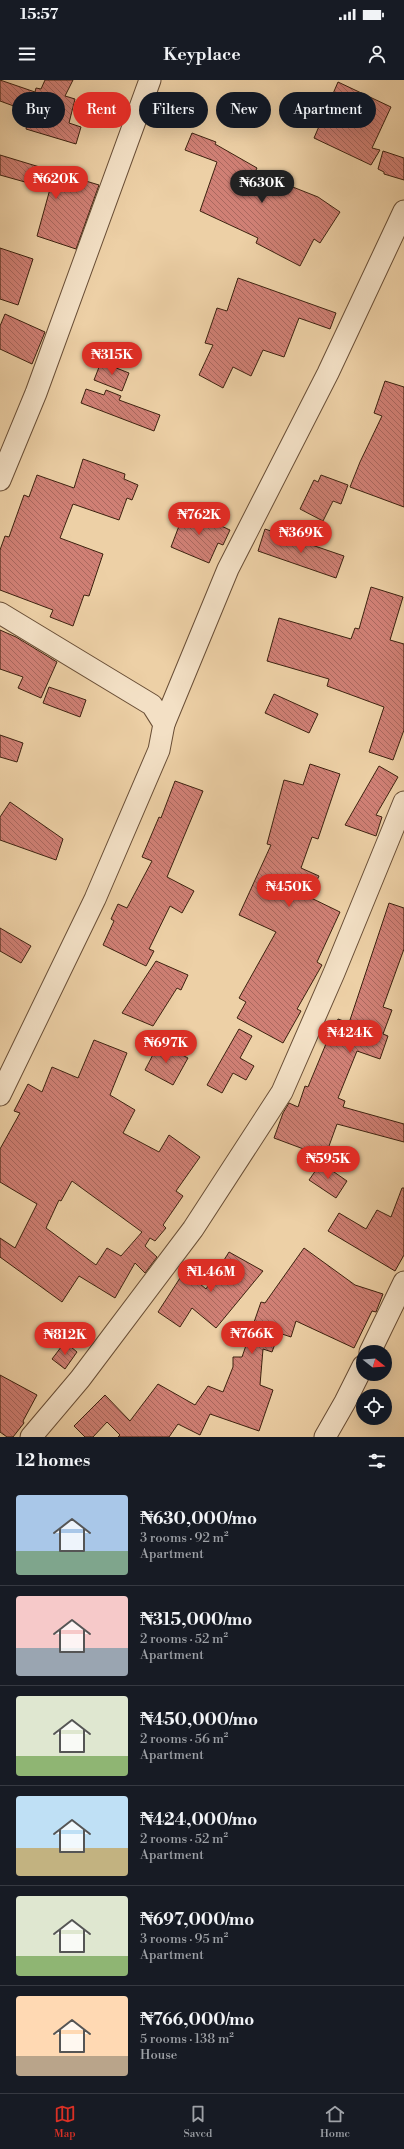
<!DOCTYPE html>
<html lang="en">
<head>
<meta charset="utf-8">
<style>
  :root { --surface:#171b24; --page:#242831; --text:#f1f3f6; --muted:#9ea1a6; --line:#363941; --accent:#d93025 }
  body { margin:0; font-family:"Libre Bodoni",serif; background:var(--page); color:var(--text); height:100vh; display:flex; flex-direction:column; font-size:15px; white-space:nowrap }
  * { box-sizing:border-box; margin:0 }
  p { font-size:13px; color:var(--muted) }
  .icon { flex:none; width:22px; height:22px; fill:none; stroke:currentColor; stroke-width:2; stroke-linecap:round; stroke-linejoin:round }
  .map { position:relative; height:1357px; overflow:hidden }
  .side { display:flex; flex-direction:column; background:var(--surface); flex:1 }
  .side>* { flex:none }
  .guide { position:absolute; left:12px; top:12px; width:380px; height:36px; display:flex; gap:8px }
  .needle { width:26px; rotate:107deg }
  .tools { position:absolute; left:356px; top:1265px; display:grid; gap:8px }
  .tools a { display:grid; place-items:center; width:36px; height:36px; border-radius:50%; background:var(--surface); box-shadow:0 4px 16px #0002; font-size:20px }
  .price { position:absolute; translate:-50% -34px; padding:0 9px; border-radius:14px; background:var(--accent); color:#fff; font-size:13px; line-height:26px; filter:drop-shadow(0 1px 2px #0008) }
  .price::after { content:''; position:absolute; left:50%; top:24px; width:12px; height:9px; margin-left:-6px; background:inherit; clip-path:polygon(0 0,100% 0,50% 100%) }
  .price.active { background:#222; color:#fff }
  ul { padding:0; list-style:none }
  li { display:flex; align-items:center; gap:12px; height:100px; padding:0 16px }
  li+li { border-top:1px solid var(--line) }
  li span { display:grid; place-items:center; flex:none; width:112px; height:80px; border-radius:4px; color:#555 }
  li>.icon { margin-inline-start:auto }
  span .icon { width:48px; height:48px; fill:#fffc; stroke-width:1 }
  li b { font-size:17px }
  h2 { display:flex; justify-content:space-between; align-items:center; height:48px; padding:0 16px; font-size:17px }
  .chip { padding:0 14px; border-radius:18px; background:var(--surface); box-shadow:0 4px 16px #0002; font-size:14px; line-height:36px }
  .chip.active { background:var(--accent); color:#fff }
  .status { display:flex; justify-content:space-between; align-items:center; height:28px; padding:0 20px; background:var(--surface); direction:ltr }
  .status svg { height:11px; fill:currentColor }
  header { display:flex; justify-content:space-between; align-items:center; height:52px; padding:0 16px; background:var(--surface); font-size:18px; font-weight:600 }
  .dock { display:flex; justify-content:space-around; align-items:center; height:56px; border-top:1px solid var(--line); background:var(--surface); font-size:11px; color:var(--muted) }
  .dock a { display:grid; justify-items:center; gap:2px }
  .dock .active { color:var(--accent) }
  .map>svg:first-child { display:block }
  .building { fill:url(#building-back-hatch); stroke:#3d2210; fill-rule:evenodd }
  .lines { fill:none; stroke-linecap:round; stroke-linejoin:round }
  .minor-casing { stroke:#694e36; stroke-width:23 }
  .minor { stroke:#f3e0c5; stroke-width:21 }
</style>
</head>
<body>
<div class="status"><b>15:57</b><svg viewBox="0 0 49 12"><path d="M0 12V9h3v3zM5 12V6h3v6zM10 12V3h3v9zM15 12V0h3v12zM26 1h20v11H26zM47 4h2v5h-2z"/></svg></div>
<header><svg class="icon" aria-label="menu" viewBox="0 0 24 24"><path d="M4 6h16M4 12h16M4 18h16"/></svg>Keyplace<svg class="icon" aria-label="person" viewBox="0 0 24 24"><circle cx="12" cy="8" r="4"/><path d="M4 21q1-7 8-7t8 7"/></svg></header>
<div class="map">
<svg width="404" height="1357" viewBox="0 0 404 1357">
  <defs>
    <pattern id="building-back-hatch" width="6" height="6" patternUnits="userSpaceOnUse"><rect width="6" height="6" fill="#d08075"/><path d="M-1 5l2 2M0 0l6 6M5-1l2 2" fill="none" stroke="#aa685f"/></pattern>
  </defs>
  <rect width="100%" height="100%" fill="#edd0a6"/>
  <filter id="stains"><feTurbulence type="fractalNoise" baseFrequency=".005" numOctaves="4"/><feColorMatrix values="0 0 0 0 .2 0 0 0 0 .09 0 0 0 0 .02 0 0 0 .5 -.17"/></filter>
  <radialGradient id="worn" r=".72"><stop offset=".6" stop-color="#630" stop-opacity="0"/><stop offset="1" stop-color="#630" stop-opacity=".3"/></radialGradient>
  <g class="building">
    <polygon points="0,0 35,12 36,8 41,9 45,0 73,0 65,16 75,19 69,43 81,47 76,64 26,49 30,32 0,21"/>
    <polygon points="338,2 391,27 372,68 380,70 371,85 314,58"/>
    <polygon points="192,53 216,62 215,64 257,88 255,92 318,117 340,132 320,163 314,159 300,186 256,163 258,158 200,131 217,82 185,70"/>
    <polygon points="383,71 404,78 404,100 384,94 384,92 378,89"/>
    <polygon points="0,75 99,105 76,169 37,156 50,109 0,95"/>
    <polygon points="0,168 33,179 18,225 0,219"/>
    <polygon points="238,198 336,233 330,249 299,238 284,277 263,270 251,296 233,287 223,308 199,295 213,265 205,263 217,228 227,231"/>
    <polygon points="5,234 45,252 32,284 0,269 0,246"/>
    <polygon points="101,282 129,293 122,311 94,300"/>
    <polygon points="385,301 404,307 404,427 350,407 360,382 382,336 374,333"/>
    <polygon points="86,309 104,315 106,310 121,316 119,320 160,335 154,351 81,323"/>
    <polygon points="83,379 125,394 124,399 138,405 132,420 127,418 119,440 73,424 60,458 103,474 89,516 84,515 73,546 50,537 53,530 0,510 0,470 5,456 9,457 24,415 29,417 37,395 74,408"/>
    <polygon points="321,395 348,405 341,424 333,421 323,441 300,429 314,400 318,402"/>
    <polygon points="184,429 230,450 223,465 218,463 209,483 171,467 179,446 177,445"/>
    <polygon points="265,449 344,476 336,498 258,471"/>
    <polygon points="371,507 403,517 390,560 404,564 404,650 393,680 369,672 384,627 327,606 329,599 267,581 279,538 351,559 355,548 359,549"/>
    <polygon points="0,550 16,557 57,582 41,618 18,608 23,597 0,589"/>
    <polygon points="49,607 86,620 80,637 43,623"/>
    <polygon points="274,614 318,634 309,653 265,633"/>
    <polygon points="0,655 23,663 17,682 0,677"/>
    <polygon points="310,684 340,694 318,759 312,757 301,788 319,796 309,817 340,832 317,882 322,885 297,929 301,931 283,963 237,938 246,922 239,918 276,852 239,835 271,765 267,764 284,700 303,705"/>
    <polygon points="379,686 398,697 376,735 382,737 376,756 345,745"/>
    <polygon points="175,701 203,711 167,797 194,811 182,833 170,826 149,869 154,871 146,886 103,865 114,841 111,839 118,824 127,828 152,781 142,777 159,737 161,738"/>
    <polygon points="10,722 63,759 56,780 0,760 0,737"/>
    <polygon points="389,823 404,828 404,869 383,927 392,930 383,954 388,956 380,979 357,971 338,1018 345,1021 343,1027 404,1044 404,1062 337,1044 325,1077 274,1058 283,1033 289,1023 298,1027 305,1006 308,1007 328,959 331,960 338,939 349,943"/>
    <polygon points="0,848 31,866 21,883 0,871"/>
    <polygon points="156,881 188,895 181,910 177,908 153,946 122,933"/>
    <polygon points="239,949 252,956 240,978 254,986 246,1000 233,993 222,1013 207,1005"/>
    <path d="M94,960L127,973L110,1015L135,1030L123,1053L159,1072L169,1055L200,1077L176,1111L183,1116L163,1145L166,1148L155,1161L150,1158L145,1166L157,1177L145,1193L135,1183L115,1218L79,1196L62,1222L0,1177V1158L15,1168L37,1124L0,1102V1069L20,1033L14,1031L28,1004L42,1012L52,987L78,998ZM72,1101L142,1152L121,1176L107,1168L96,1185L46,1148L59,1120L61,1121Z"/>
    <polygon points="159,963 188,978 173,1005 145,990"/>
    <polygon points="321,1083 347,1101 336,1118 309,1100"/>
    <polygon points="402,1108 404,1108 404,1175 395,1191 328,1151 339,1133 366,1149 377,1130 391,1137"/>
    <polygon points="304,1168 355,1205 383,1214 376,1232 372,1231 354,1268 296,1241 291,1257 279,1253 272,1272 263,1269 260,1305 273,1310 259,1351 210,1334 200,1355 178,1344 169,1357 118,1357 120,1355 107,1342 93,1357 85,1357 74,1346 105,1315 130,1341 158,1304 195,1325 208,1306 223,1312 233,1287 233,1277 242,1277 261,1222 265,1223"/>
    <polygon points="229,1172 263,1191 216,1248 192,1228 180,1247 158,1232 180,1198 183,1200 188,1194 206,1209"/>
    <polygon points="65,1262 77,1272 65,1289 52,1279"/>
    <polygon points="0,1295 37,1315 23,1341 24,1343 13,1357 7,1357 0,1352"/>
  </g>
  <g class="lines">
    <g class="minor-casing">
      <g id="minor">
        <polyline points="0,400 36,313 150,0"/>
        <polyline points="0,533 152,625 164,644 159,670 95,819 0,1015"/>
        <polyline points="164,644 228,489 328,293 404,131"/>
        <polyline points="370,1272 404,1202"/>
        <polyline points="31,1357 80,1299 193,1149 282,1012 334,893 404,722"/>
        <polyline points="325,1357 345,1322 363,1286"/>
      </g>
    </g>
    <use href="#minor" class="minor"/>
  </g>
  <rect width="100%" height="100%" filter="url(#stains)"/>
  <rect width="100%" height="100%" fill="url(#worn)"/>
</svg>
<div class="tools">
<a><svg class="needle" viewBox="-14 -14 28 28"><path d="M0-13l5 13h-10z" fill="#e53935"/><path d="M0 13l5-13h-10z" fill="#9ea1a6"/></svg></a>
<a><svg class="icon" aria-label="locate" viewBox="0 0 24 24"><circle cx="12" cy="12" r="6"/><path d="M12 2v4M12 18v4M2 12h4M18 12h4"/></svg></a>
</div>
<b class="price" style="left:56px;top:120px">₦620K</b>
<b class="price active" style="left:262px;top:124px">₦630K</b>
<b class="price" style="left:112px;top:296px">₦315K</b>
<b class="price" style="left:199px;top:456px">₦762K</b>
<b class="price" style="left:301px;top:474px">₦369K</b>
<b class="price" style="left:289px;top:828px">₦450K</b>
<b class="price" style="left:350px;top:974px">₦424K</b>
<b class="price" style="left:166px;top:984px">₦697K</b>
<b class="price" style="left:328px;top:1100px">₦595K</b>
<b class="price" style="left:211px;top:1213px">₦1.46M</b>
<b class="price" style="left:252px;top:1275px">₦766K</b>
<b class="price" style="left:65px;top:1276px">₦812K</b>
<div class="guide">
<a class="chip">Buy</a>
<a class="chip active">Rent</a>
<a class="chip">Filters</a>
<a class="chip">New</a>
<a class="chip">Apartment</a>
</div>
</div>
<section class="side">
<h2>12 homes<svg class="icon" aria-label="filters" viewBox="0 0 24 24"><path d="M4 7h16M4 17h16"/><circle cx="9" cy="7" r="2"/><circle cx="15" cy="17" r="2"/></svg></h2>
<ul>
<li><span style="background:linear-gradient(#a9c7e8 70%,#7fa58c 0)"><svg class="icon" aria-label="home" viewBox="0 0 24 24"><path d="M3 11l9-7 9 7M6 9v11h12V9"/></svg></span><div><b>₦630,000/mo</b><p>3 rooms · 92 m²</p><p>Apartment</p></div></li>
<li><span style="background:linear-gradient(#f6c9c9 65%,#9aa5b1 0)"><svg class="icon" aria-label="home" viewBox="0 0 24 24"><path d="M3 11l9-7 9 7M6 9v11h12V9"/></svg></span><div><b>₦315,000/mo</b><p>2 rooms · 52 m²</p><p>Apartment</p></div></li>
<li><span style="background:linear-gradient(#dfe7d0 75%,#8fb573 0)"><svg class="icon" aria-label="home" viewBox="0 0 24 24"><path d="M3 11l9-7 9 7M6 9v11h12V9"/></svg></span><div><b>₦450,000/mo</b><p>2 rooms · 56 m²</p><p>Apartment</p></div></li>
<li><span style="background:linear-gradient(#bfe0f5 65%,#c2b280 0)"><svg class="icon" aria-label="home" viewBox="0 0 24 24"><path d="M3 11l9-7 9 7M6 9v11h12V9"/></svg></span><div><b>₦424,000/mo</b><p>2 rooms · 52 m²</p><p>Apartment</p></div></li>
<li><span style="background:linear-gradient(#dfe7d0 75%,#8fb573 0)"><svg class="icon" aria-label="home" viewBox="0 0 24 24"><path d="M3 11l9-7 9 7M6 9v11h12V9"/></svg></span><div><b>₦697,000/mo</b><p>3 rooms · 95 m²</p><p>Apartment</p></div></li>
<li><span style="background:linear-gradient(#ffd9b3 75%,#b9a48a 0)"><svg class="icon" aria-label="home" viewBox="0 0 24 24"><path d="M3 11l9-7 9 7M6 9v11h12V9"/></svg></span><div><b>₦766,000/mo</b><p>5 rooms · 138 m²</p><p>House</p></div></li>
</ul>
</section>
<nav class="dock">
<a class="active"><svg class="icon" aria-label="map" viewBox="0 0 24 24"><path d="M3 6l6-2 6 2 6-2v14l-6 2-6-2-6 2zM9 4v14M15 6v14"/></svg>Map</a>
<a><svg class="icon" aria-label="saved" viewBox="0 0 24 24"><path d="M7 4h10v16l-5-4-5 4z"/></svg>Saved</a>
<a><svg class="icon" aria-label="home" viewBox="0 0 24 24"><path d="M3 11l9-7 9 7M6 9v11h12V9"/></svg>Home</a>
</nav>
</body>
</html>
